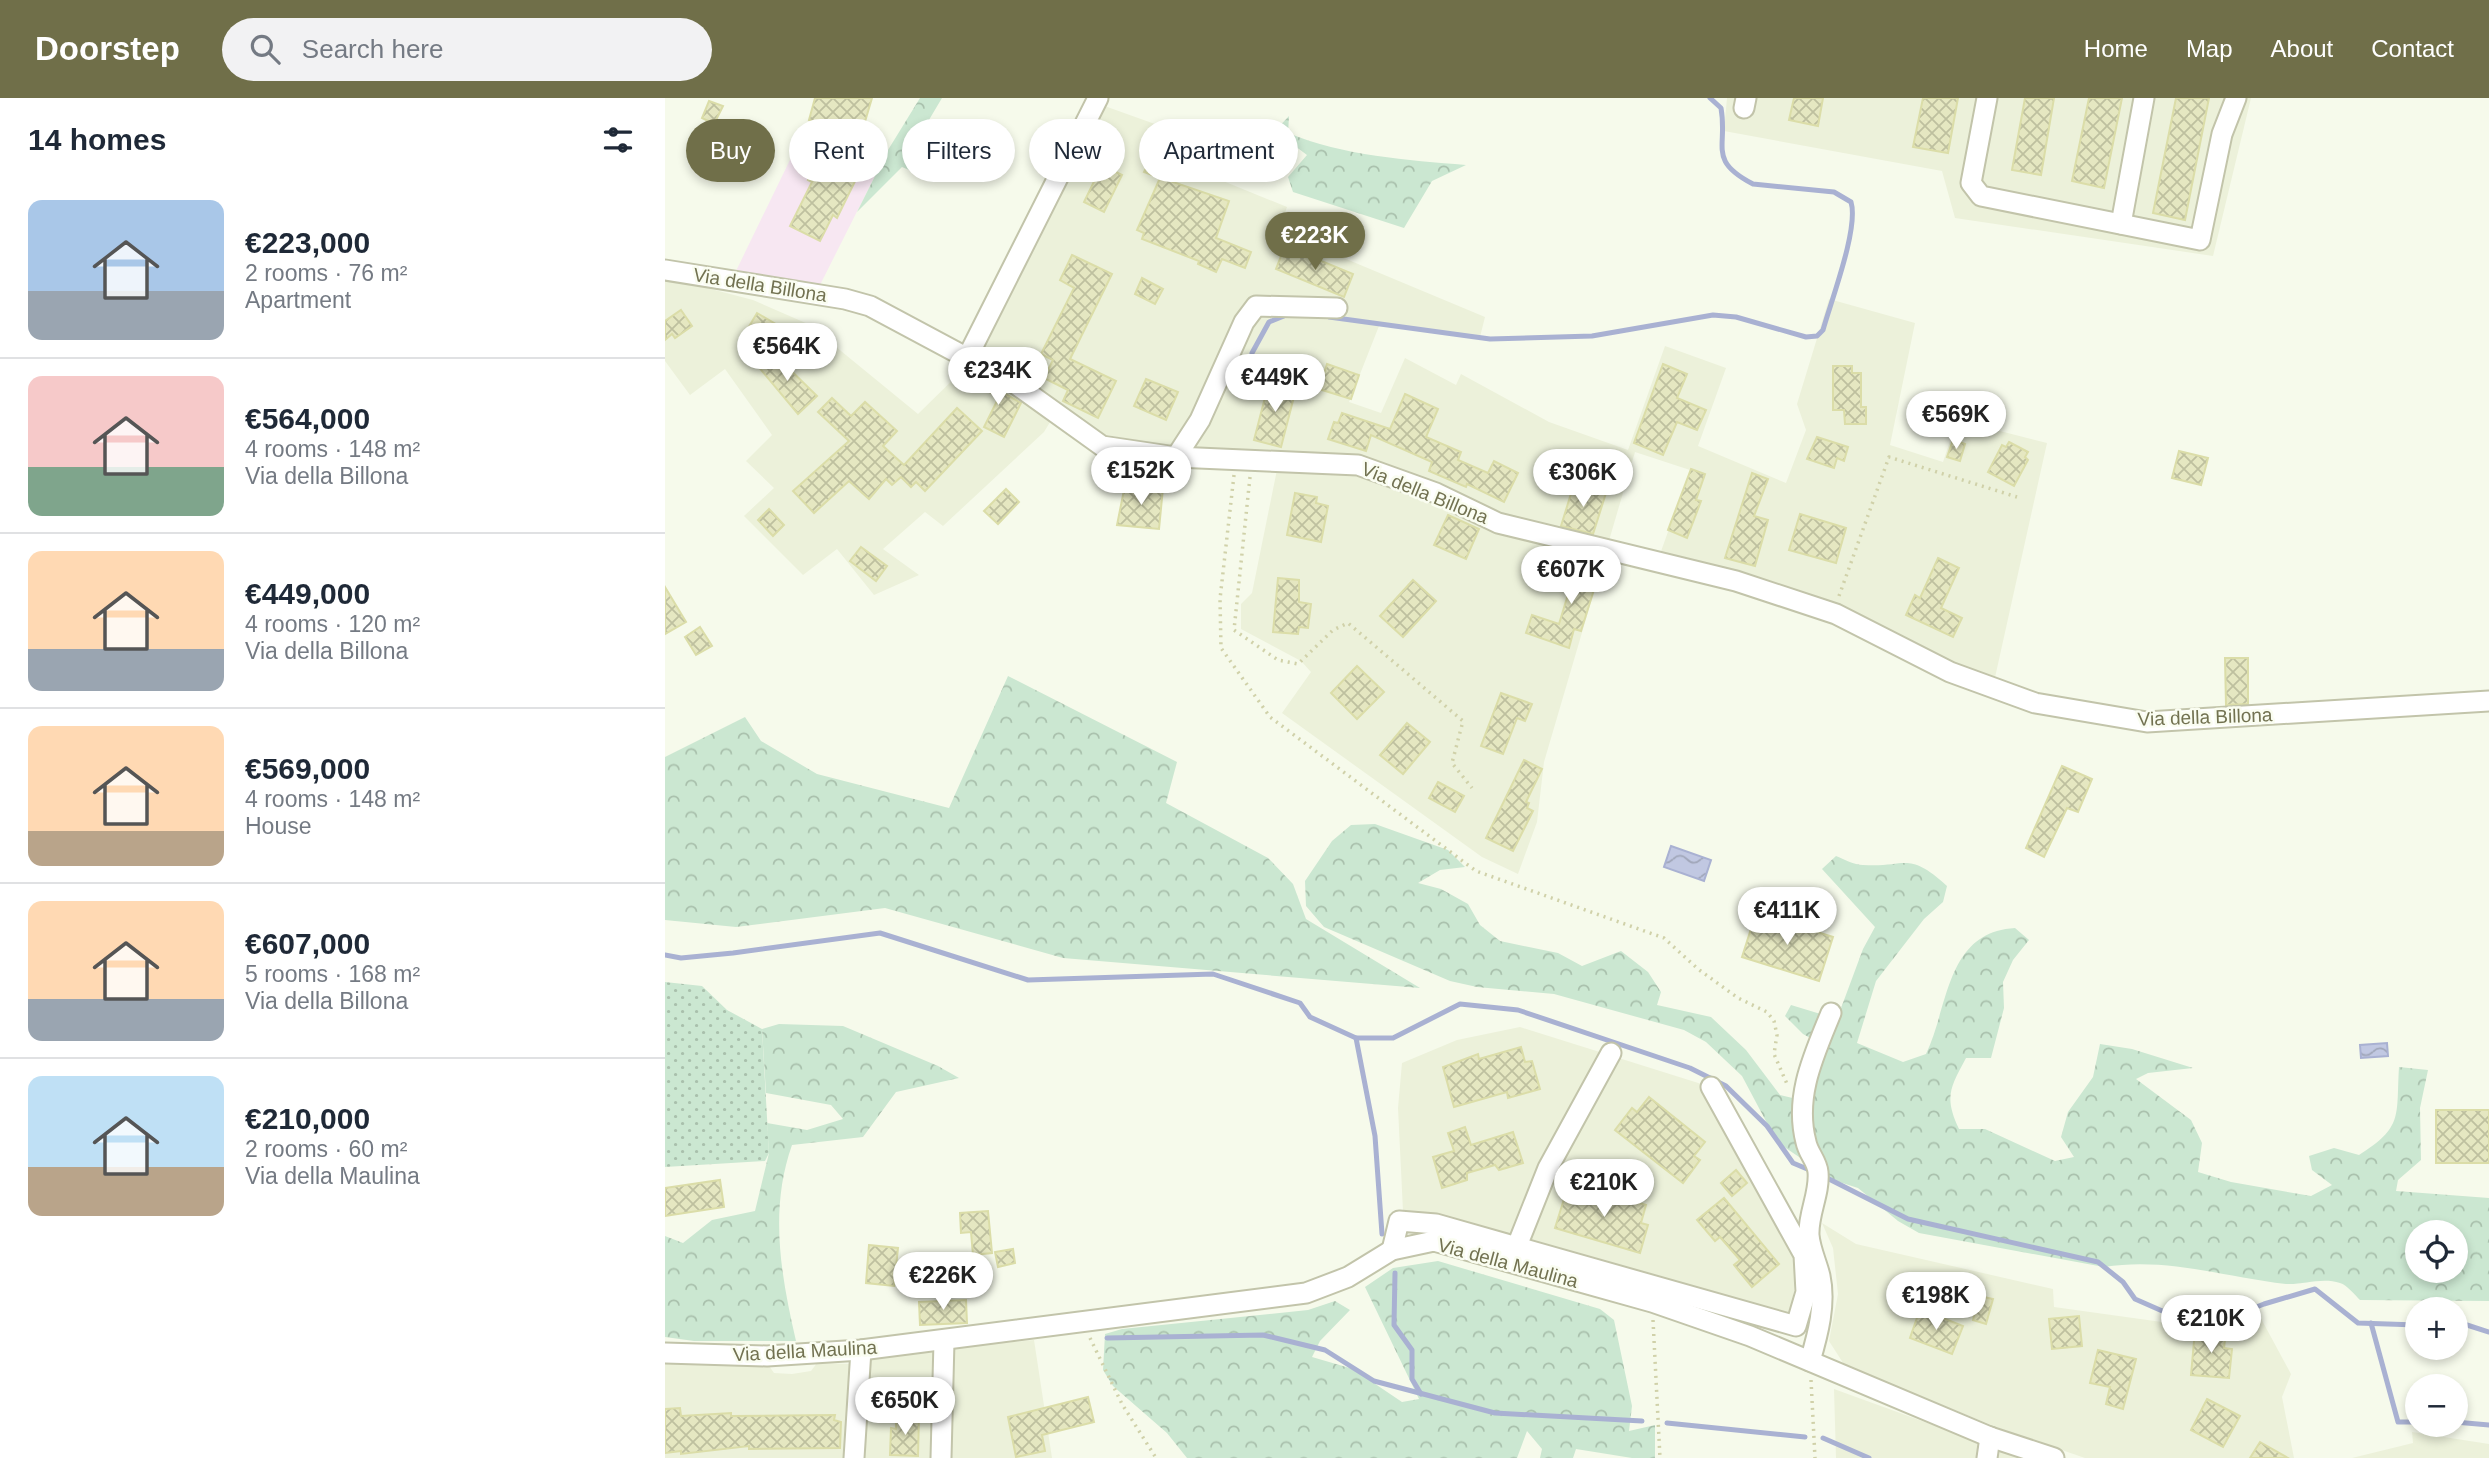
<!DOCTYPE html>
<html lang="en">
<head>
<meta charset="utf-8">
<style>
  :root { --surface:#fff; --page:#f2f2f3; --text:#1f2937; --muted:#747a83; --line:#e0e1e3; --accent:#706f49 }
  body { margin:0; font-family:Arial,sans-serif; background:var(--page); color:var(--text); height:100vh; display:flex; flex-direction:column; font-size:26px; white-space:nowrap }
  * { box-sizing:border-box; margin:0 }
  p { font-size:23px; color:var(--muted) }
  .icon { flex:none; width:38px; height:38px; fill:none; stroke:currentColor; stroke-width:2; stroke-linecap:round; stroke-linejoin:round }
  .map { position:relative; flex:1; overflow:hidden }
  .drawer { display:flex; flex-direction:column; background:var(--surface); width:665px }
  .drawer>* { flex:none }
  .hud { position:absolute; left:21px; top:21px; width:665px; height:63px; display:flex; gap:14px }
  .buttons { position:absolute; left:1740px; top:1122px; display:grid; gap:14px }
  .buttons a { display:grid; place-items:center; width:63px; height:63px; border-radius:50%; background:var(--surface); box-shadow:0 4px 10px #0003; font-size:35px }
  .price { position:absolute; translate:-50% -60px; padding:0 16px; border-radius:24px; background:#fff; color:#222; font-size:23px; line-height:46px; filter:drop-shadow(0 2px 4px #0008) }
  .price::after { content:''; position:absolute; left:50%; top:42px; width:21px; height:16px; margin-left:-10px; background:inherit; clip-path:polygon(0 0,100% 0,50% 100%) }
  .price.on { background:var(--accent); color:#fff }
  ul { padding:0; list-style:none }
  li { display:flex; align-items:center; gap:21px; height:175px; padding:0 28px }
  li+li { border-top:2px solid var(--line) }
  li span { display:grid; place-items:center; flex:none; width:196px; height:140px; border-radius:14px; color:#555 }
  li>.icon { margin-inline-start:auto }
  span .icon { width:84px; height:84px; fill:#fffc; stroke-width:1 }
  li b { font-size:30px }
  h2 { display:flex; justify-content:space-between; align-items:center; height:84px; padding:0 28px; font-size:30px }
  .chip { padding:0 24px; border-radius:32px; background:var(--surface); box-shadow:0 4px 10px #0003; font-size:24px; line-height:63px }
  .chip.on { background:var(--accent); color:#fff }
  header { display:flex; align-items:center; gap:42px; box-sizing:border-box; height:98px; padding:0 35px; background:var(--accent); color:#fff }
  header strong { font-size:33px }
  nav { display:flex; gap:38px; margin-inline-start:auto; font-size:24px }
  .search { width:490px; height:63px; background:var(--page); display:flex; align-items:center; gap:18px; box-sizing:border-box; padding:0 24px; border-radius:38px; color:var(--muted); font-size:26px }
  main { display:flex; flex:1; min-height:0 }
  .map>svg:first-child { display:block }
  .residential { fill:#ecf1da }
  .education { fill:#f7e7f2 }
  .grass { fill:url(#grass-dots) }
  .forest { fill:url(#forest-crowns); fill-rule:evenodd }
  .water { fill:url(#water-waves); stroke:#a9b1d2; stroke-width:2 }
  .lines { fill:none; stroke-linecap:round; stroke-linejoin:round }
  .stream { stroke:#a9b1d2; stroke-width:5 }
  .building { fill:url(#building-cross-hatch); stroke:#dbdda8; stroke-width:2 }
  .minor-casing { stroke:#c2c4aa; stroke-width:23 }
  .path { stroke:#d0d1a9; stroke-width:3.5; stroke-dasharray:2 5; stroke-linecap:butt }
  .minor { stroke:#fff; stroke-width:19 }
  .labels { text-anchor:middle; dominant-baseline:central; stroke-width:5; stroke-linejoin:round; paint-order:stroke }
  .street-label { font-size:19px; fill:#727251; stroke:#fafdf1 }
</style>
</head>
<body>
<header>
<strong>Doorstep</strong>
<div class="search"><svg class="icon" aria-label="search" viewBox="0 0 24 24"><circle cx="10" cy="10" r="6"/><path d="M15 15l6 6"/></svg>Search here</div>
<nav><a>Home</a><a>Map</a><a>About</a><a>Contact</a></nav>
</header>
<main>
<section class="drawer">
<h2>14 homes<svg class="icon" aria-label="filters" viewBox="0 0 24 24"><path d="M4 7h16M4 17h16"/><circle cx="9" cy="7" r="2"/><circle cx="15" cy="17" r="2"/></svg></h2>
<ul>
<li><span style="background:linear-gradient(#a9c7e8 65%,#9aa5b1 0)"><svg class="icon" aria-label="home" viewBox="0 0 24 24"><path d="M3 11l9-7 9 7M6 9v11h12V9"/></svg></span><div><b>€223,000</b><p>2 rooms · 76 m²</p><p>Apartment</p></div></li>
<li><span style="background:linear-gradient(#f6c9c9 65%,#7fa58c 0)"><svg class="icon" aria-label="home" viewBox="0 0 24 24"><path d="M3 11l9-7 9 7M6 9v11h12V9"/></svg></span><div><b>€564,000</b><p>4 rooms · 148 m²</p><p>Via della Billona</p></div></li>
<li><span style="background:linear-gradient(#ffd9b3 70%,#9aa5b1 0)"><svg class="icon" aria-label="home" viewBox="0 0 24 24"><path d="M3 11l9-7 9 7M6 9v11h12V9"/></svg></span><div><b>€449,000</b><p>4 rooms · 120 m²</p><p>Via della Billona</p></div></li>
<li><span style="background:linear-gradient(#ffd9b3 75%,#b9a48a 0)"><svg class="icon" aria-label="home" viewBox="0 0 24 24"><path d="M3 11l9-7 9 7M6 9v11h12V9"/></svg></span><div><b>€569,000</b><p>4 rooms · 148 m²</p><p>House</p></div></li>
<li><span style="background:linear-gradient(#ffd9b3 70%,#9aa5b1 0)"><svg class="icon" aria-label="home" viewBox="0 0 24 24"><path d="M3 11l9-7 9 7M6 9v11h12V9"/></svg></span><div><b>€607,000</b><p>5 rooms · 168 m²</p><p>Via della Billona</p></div></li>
<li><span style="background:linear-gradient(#bfe0f5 65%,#b9a48a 0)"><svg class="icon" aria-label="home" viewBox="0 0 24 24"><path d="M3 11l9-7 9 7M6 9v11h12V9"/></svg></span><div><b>€210,000</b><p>2 rooms · 60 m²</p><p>Via della Maulina</p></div></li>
</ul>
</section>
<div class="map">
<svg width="1824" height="1360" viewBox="0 0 1824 1360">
  <defs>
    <pattern id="grass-dots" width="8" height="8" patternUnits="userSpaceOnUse" patternTransform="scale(1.75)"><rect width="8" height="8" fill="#cbe7d1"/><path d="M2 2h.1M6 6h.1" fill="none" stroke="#a9c0ac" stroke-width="1.8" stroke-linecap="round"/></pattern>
    <pattern id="forest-crowns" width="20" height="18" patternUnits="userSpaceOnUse" patternTransform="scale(1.75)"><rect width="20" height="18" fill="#cbe7d1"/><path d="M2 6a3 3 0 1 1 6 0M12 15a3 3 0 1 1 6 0" fill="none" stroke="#a9c0ac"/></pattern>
    <pattern id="water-waves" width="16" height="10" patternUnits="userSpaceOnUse" patternTransform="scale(1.75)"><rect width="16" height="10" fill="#c1c8e2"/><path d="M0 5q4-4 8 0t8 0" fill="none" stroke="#a1a7ba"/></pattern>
    <pattern id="building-cross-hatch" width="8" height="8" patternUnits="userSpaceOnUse" patternTransform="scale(1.75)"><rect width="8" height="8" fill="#e5e7c1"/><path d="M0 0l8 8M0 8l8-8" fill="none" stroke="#bec09f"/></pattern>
  </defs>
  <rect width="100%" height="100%" fill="#f6faeb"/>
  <g class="residential">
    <polygon points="1062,0 1586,0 1548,158 1290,120 1277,73 1059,33"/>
    <polygon points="434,6 515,35 511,45 525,47 536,74 622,109 614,133 820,219 815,239 714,228 684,304 716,315 740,260 791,287 796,276 884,324 963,352 1000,248 1061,270 1033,348 1121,385 1141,332 1132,306 1164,201 1250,225 1225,347 1278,364 1292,322 1382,345 1329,584 994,459 1025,372 970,354 879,664 872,724 853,776 817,759 617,615 646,574 636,563 576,531 576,506 587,495 616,352 518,350 441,337 393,311 379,334 278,428 260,414 218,451 254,477 209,497 172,451 138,477 79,418 109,390 81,363 107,337 60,271 25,297 0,263 0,179 88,202 143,226 253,316 307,263"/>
    <polygon points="855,929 1046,989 1133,1159 1126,1218 844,1137 738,1113 733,1010 737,965 792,942"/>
    <polygon points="1157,1125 1191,1146 1388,1191 1389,1209 1504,1225 1570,1224 1593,1215 1626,1276 1617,1299 1629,1360 1420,1360 1344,1334 1180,1268 1164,1243 1173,1196 1168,1150"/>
    <polygon points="369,1242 387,1360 286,1360 285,1250"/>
    <polygon points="269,1251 267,1360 196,1360 201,1258"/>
    <polygon points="0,1260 102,1265 109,1275 127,1276 146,1273 152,1265 189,1266 182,1360 0,1360"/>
    <polygon points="1169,1291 1356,1359 1359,1360 1171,1360"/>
    <polygon points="1747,1334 1824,1346 1824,1360 1687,1360 1748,1345"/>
  </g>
  <polygon class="education" points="140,31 223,52 154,189 70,175"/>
  <polygon class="grass" points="0,884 37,888 62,912 97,931 104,1055 100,1063 0,1069"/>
  <g class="forest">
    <polygon points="255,0 277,0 255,37 279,62 263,80 237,69 192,114 223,52"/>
    <path d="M624,18L623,35C678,58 743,62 801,67L767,83L739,130L628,94L623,79L642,57L630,48L548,50L511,46L515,35L610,33Z"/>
    <polygon points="343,578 512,664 501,705 603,760 628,786 641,821 755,890 398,860 220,810 71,829 0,822 0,659 80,619 96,643 152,676 284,710"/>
    <path d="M710,726L783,752L800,769L775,772L753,785L776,791L803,806L815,827L835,843L893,855L917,868L956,853L983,874L996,894L992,907L1046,919L1081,952L1115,997L1140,1003C1146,983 1161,968 1160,948L1138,936L1120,918L1126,907L1172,921L1198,851L1210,829L1157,771L1171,758C1179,761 1189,767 1198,767C1242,770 1242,752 1282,788L1278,804L1259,821L1211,883L1192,945L1238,964L1261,956C1284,908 1281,834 1350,830L1364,842L1348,862L1338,884L1339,910L1326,960H1301C1285,990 1279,999 1294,1031H1320L1390,1063L1409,1059L1396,1039L1403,1014L1428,979L1435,946L1467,951L1528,970L1483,975L1471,981L1526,1022L1537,1045L1533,1074L1566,1084L1646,1098L1667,1087L1647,1072L1644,1058L1669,1050L1694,1057C1739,1029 1731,1018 1734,969L1763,972L1755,1010L1756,1062L1733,1082L1731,1093L1824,1100V1203L1695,1202C1690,1197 1682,1187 1675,1185C1657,1179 1638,1187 1621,1186C1559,1179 1502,1159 1439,1169L1254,1135L1233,1123L1193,1090L1168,1082L1112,1044L1077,978L1041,944L1019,932L889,896L812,889L785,883L659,829L641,808L640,783L667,743L686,727ZM1752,1134H1790V1172H1752Z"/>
    <path d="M114,926L178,928L273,968L294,980L231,994L198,1039L127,1047C104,1112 116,1178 131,1243H29L0,1239V1138L18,1145L47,1122L90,1113L104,1055L102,1025L142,1032L178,1021L166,1007L101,995L97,931Z"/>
    <polygon points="773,1163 935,1211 949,1222 967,1308 964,1333 990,1327 990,1360 967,1360 911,1351 908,1360 875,1360 877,1351 862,1333 852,1360 522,1360 502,1335 448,1288 438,1272 440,1236 457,1231 643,1212 670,1203 685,1212 655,1243 647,1259 688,1271 737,1304 754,1301 700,1189 728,1170"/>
  </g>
  <g class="water">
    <polygon points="1006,748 1046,762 1039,783 999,769"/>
    <polygon points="1722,945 1723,958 1696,960 1695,947"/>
  </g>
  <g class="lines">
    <g class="stream">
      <path d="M664,219L825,241L927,238L1048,217L1071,219L1141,239L1152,238L1158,232C1166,203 1194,130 1186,104L1169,94L1088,86C1042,62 1063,49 1056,10L1045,0"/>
      <polyline points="587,255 604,224 619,218"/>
      <polyline points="0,857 16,860 68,855 215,835 363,882 548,876 635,905 645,919 691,940 728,940 795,906 853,912 1025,970 1061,988 1102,1028 1128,1065 1147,1073"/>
      <polyline points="691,940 710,1038 717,1136"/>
      <polyline points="1156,1077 1243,1121 1433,1164 1458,1184 1470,1201 1511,1219 1561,1221 1599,1206 1650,1191 1693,1225 1752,1227"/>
      <polyline points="730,1175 729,1227 747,1252 747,1281 756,1296"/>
      <polyline points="1706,1225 1733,1324 1752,1324"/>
      <polyline points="1790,1227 1802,1227 1824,1234"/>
      <polyline points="442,1240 598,1237 660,1252 709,1283 830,1315 977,1323"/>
      <polyline points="1790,1324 1824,1327"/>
      <polyline points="1002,1325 1140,1339"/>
      <polyline points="1158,1340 1204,1360"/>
    </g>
  </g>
  <g class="building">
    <polygon points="150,0 207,0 196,37 144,22"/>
    <polygon points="1129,0 1158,0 1153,28 1124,22"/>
    <polygon points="1258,0 1293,0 1283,55 1248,49"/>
    <polygon points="1360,0 1389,0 1376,77 1347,72"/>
    <polygon points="1424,0 1457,0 1439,90 1407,83"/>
    <polygon points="1511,0 1544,0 1520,122 1488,115"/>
    <polygon points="44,3 58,8 49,26 37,20"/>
    <polygon points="438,41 452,48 445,63 431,56"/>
    <polygon points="496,42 517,53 502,82 564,103 551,140 586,154 580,170 557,161 551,174 533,166 534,163 477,141 479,135 472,132 495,80 479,74"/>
    <polygon points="161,46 199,65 172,120 168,117 155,143 125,128 147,84 143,82"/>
    <polygon points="437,67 457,77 439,114 419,104"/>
    <polygon points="620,148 688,176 679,199 611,171"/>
    <polygon points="407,157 447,176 405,261 451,283 433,320 398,303 403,292 379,280 388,262 376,256 409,190 395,182"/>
    <polygon points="477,180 498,191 490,206 470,196"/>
    <polygon points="16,212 27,228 10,240 7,236 0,242 0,223"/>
    <polygon points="92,215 121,232 108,255 79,237"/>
    <polygon points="108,255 152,298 133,316 92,267"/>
    <polygon points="662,266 694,277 686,301 654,291"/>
    <polygon points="998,266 1022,276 1012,300 1041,312 1032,332 1012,324 998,357 969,345"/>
    <polygon points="1168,268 1187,268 1187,275 1196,275 1196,309 1201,309 1201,326 1180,326 1179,312 1168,312"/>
    <polygon points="303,274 356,305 339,339 319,329 334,299 299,281"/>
    <polygon points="481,281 513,294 501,322 469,308"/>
    <polygon points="604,284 631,291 616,349 589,342"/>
    <polygon points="740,296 773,311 761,339 796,354 793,362 823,375 829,363 853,375 839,404 802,386 801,389 764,373 767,364 706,337 701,353 663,341 669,324 673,325 677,315 725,331"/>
    <polygon points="167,300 186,318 200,304 232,333 218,348 239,367 292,310 317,333 260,393 251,384 246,389 236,379 227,387 221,381 204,401 184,383 149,415 128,393 184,343 153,314"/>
    <polygon points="1152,339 1183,349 1179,363 1172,360 1169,370 1142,361"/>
    <polygon points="1288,342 1300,346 1295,363 1282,359"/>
    <polygon points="1344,344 1363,354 1360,359 1363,362 1349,388 1323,374 1337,347 1341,349"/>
    <polygon points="1514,353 1543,360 1536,387 1507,380"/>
    <polygon points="1026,371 1040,376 1031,402 1036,403 1022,440 1003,432"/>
    <polygon points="1087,375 1103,381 1089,418 1103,422 1090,468 1060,460"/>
    <polygon points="909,386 941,395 928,436 896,428"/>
    <polygon points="460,387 498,390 494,431 452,427"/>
    <polygon points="341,391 354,404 333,426 319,413"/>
    <polygon points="630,395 652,399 651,405 663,408 656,444 622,437"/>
    <polygon points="104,411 119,427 108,438 93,422"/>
    <polygon points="1135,416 1181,430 1171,465 1124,452"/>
    <polygon points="783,417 814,431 801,461 769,447"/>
    <polygon points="196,449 222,468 211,483 185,463"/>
    <polygon points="915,457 938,463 916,533 909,531 904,550 861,535 867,517 894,526"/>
    <polygon points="1273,460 1294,470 1276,510 1297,520 1288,539 1241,517 1250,497 1255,500"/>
    <polygon points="613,480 634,482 634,504 646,506 643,530 634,529 633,536 608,534"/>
    <polygon points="748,482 771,503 738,539 715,518"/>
    <polygon points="0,489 21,524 0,536"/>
    <polygon points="35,529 47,548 31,557 20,539"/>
    <polygon points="1560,560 1583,560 1583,606 1561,607"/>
    <polygon points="692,568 719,594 692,621 666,595"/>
    <polygon points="836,595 867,606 860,623 852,620 838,656 816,648"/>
    <polygon points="742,625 765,644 738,676 715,657"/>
    <polygon points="859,662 877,671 861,704 864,705 862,710 868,713 848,753 821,740"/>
    <polygon points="1397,668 1427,681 1413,714 1402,710 1379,759 1361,750"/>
    <polygon points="773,684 799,698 790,714 764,700"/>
    <polygon points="1091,815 1168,839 1154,883 1077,859"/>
    <polygon points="856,949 860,964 867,963 875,991 843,1000 842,994 789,1009 778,969 813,956 814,961"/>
    <polygon points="984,999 1040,1044 1029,1058 1035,1062 1018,1085 950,1032 967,1010 972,1014"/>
    <rect x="1771" y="1012" width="53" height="53"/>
    <polygon points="800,1029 806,1047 848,1034 858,1065 834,1072 830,1067 802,1075 802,1082 777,1090 768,1059 789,1053 783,1035"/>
    <polygon points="1071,1072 1082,1085 1067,1098 1056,1085"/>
    <polygon points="55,1082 59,1109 0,1118 0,1090"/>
    <polygon points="912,1087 981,1107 976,1125 983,1127 975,1155 890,1130 899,1101 907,1104"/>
    <polygon points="1059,1100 1114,1166 1087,1189 1069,1167 1075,1162 1055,1139 1050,1143 1032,1122"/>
    <polygon points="323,1113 327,1155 308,1157 306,1134 296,1135 295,1115"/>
    <polygon points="204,1147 233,1150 229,1188 201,1185"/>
    <polygon points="348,1151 350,1165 333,1169 330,1154"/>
    <polygon points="1314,1198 1328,1201 1321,1226 1308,1222"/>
    <polygon points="301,1202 302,1225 255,1227 254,1204"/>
    <polygon points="1255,1211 1298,1228 1287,1256 1245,1240"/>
    <polygon points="1414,1218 1417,1248 1387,1251 1384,1221"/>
    <polygon points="1530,1232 1561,1234 1559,1250 1567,1251 1564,1280 1526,1277"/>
    <polygon points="1433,1252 1471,1261 1458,1311 1441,1306 1445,1289 1425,1285"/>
    <polygon points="423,1299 429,1324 377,1337 380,1353 351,1359 343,1319"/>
    <polygon points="1542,1301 1575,1318 1558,1349 1526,1332"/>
    <polygon points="15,1310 16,1318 66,1315 66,1318 170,1317 169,1322 176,1324 175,1350 84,1351 84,1348 16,1356 16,1353 0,1355 0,1311"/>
    <polygon points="231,1319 254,1319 253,1358 225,1357 226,1330 231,1331"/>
    <polygon points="1595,1344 1623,1360 1585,1360"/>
  </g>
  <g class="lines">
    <g class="minor-casing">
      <g id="minor">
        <polyline points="1322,0 1306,85 1316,98 1535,142 1557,36 1571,0"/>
        <polyline points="1079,10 1081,0"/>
        <polyline points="1456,126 1479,0"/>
        <polyline points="0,172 180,201 205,208 349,285 437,348 511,359 693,367 771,395 833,425 1071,483 1171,516 1285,574 1370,605 1482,624 1824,603"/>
        <polyline points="302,260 433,0"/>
        <polyline points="511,359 535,322 579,224 591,208 672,210"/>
        <polyline points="727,1152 734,1123 771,1126 1131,1228 1141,1194 1139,1157 1046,989"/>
        <polyline points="848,1158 883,1070 946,955"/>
        <polyline points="0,1255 102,1258 196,1252 641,1195 683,1179 727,1152 769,1143 987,1204 1085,1238 1325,1339 1389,1360"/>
        <path d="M1145,1263C1153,1236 1161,1206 1155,1178C1152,1165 1145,1151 1144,1137C1143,1115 1155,1096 1153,1074C1152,1063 1143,1055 1141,1044C1129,998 1149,957 1166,915"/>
        <polyline points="189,1360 196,1252"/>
        <polyline points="276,1360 279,1243"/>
        <polyline points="1322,1360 1325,1339"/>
      </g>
    </g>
    <g class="path">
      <polyline points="569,377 555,501 556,550 605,619 811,773 999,840 1033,871 1073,900 1102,914 1109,923 1112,937 1109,956 1122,986"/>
      <polyline points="585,379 569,532 613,562 633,566 668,532 683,525 798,623 787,665 807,690"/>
      <polyline points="1174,498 1224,359 1352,399"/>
      <polyline points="988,1222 995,1360"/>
      <polyline points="425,1240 457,1306 491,1360"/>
      <polyline points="1146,1282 1150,1360"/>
    </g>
    <use href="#minor" class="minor"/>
  </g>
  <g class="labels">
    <g class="street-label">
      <text transform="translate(95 187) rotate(9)">Via della Billona</text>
      <text transform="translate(760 395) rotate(22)">Via della Billona</text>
      <text transform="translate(1540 619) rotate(-2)">Via della Billona</text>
      <text transform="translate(843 1165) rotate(15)">Via della Maulina</text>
      <text transform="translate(140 1253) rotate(-3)">Via della Maulina</text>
    </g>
  </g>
</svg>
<div class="buttons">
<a><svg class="icon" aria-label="locate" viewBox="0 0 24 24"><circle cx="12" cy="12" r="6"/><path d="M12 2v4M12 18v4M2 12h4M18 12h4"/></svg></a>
<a>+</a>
<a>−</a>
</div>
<b class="price on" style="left:650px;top:174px">€223K</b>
<b class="price" style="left:122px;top:285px">€564K</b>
<b class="price" style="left:333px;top:309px">€234K</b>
<b class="price" style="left:610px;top:316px">€449K</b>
<b class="price" style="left:1291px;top:353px">€569K</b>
<b class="price" style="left:476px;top:409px">€152K</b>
<b class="price" style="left:918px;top:411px">€306K</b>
<b class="price" style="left:906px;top:508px">€607K</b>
<b class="price" style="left:1122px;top:849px">€411K</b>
<b class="price" style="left:939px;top:1121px">€210K</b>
<b class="price" style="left:278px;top:1214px">€226K</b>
<b class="price" style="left:1271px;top:1234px">€198K</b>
<b class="price" style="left:1546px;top:1257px">€210K</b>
<b class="price" style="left:240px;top:1339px">€650K</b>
<div class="hud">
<a class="chip on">Buy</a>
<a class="chip">Rent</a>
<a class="chip">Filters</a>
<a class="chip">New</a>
<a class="chip">Apartment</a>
</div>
</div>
</main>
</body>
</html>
